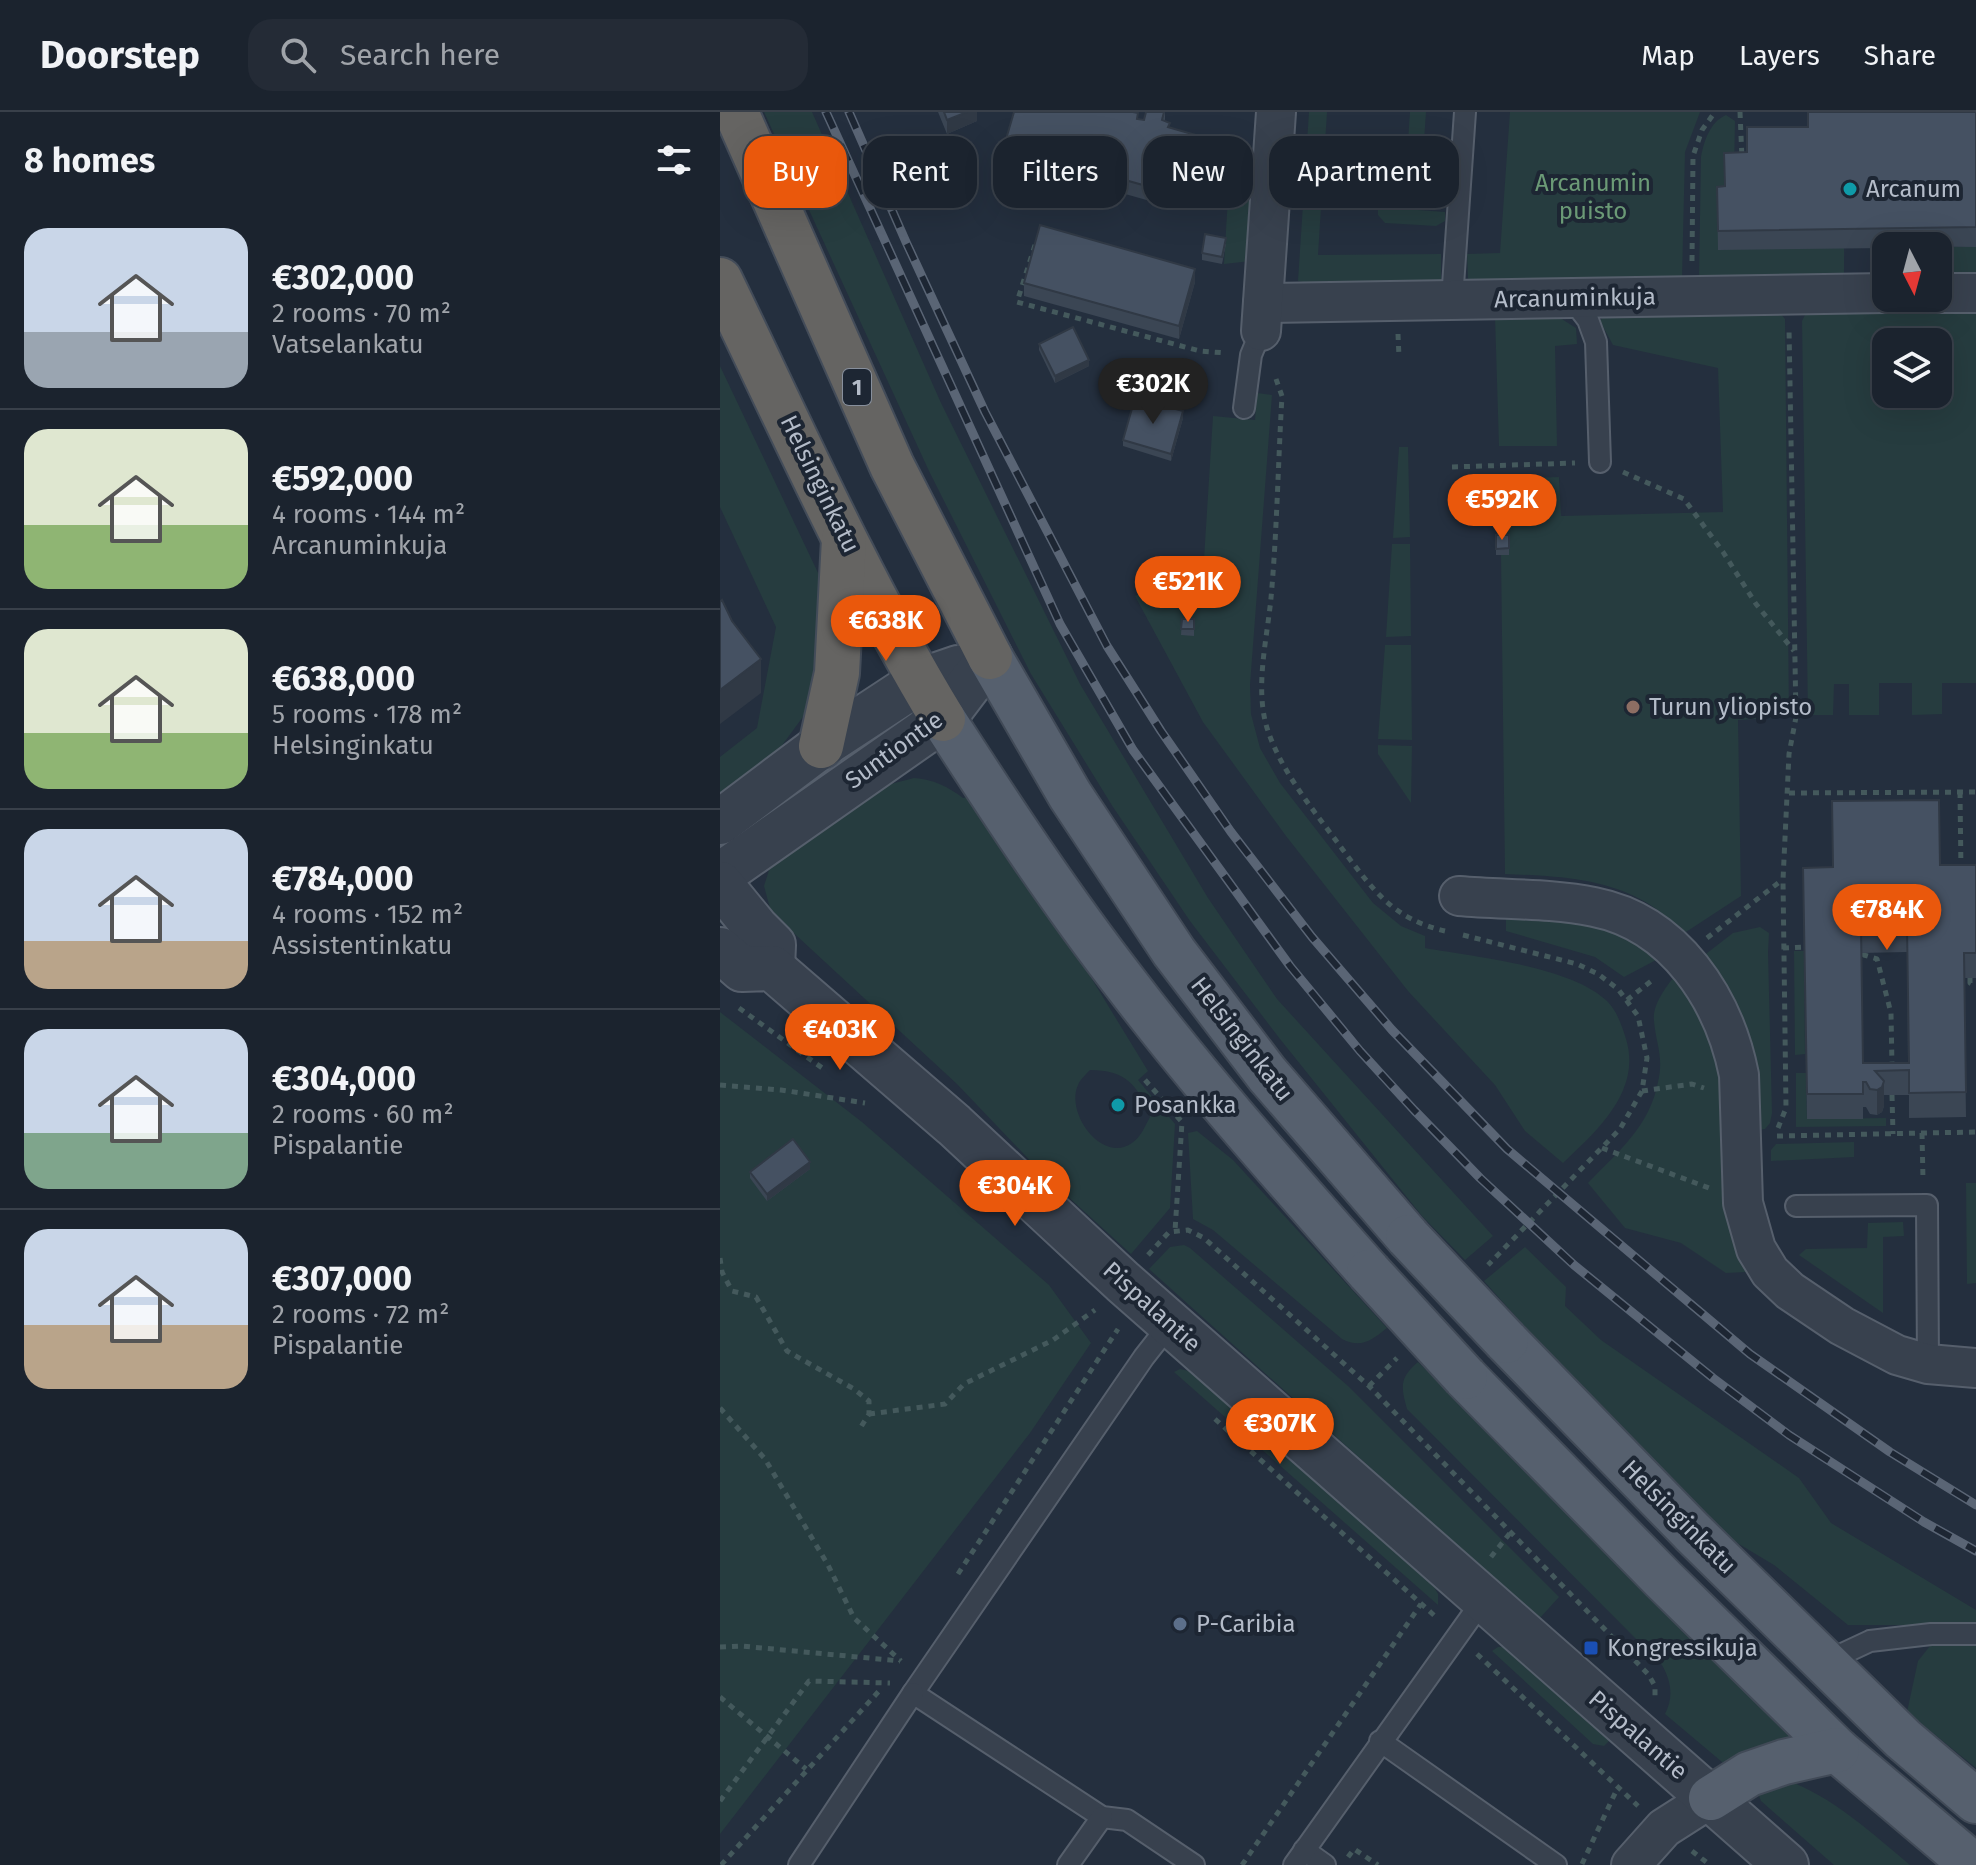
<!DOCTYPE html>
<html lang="en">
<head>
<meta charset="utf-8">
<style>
  :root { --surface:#1b232e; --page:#242b36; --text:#f1f3f6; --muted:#a0a4aa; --line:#39404a; --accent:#ea580c }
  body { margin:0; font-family:"Fira Sans",sans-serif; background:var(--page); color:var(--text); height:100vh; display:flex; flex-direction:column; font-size:30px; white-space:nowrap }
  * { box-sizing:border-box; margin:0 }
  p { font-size:26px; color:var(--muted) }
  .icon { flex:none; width:44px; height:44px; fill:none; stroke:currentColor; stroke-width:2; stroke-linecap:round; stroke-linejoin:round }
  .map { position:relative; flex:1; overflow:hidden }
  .sheet { display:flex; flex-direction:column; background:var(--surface); width:720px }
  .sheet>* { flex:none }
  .top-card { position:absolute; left:24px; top:24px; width:760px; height:72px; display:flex; gap:16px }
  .needle { width:52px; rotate:174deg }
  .tools { position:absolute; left:1152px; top:120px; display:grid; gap:16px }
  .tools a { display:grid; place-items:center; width:80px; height:80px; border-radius:16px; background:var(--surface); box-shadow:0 8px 32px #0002,0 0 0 2px var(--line); font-size:40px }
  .price { position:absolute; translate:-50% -68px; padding:0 18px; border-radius:28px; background:var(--accent); color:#fff; font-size:26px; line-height:52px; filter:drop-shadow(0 2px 4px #0008) }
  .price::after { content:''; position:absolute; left:50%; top:48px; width:24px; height:18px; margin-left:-12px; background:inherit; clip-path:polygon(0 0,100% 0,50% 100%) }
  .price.current { background:#222; color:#fff }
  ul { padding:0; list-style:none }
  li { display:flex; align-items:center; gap:24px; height:200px; padding:0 24px }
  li+li { border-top:2px solid var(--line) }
  li span { display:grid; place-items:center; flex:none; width:224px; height:160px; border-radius:24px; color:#555 }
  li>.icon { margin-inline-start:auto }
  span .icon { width:96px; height:96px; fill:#fffc; stroke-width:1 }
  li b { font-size:34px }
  h2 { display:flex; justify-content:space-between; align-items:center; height:96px; padding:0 24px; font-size:34px }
  .pill { padding:0 28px; border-radius:24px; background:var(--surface); box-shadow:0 8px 32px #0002,0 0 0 2px var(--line); font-size:28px; line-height:72px }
  .pill.current { background:var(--accent); color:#fff }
  header { display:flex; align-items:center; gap:48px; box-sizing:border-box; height:112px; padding:0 40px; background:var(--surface); border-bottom:2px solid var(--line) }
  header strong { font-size:38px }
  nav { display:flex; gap:44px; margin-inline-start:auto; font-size:28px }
  .search { width:560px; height:72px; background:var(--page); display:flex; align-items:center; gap:20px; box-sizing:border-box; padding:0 28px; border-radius:24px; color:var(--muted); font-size:30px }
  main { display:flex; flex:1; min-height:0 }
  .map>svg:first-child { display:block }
  .green { fill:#263c3f; fill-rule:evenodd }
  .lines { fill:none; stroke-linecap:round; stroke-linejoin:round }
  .service-casing { stroke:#565f6c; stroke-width:24 }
  .minor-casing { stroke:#565f6c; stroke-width:42 }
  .tertiary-casing { stroke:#565f6c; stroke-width:48 }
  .primary-casing { stroke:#414a57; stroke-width:48 }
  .trunk-casing { stroke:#434c59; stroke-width:48 }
  .path { stroke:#44595c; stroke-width:5; stroke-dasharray:6 6; stroke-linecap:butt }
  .service { stroke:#38414e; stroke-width:20 }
  .minor { stroke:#38414e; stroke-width:38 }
  .tertiary { stroke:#38414e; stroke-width:44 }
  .primary { stroke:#56606e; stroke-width:44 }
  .trunk { stroke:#656462; stroke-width:44 }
  .rail-casing { stroke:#5a6575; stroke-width:9 }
  .rail { stroke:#1d2633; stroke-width:6; stroke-dasharray:18; stroke-linecap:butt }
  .primary-bridge-casing { stroke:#414a57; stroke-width:48; stroke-linecap:butt }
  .primary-bridge { stroke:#56606e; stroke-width:44 }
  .wall { fill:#3b4654; fill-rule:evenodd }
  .shaded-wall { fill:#303945 }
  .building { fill:#455162; stroke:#303945; stroke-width:2; fill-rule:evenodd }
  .culture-dot { fill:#0f9aa8; stroke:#1d2633; stroke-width:3 }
  .education-dot { fill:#8d6e63; stroke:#1d2633; stroke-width:3 }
  .service-dot { fill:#5c6f8a; stroke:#1d2633; stroke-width:3 }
  .transit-dot { fill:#1a4fb4; stroke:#1d2633; stroke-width:3 }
  .labels { text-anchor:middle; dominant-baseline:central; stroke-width:8; stroke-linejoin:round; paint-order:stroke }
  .shield { fill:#1d2633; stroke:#878f9c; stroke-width:2 }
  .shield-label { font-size:22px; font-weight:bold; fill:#b4bcc9 }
  .park-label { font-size:24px; fill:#6b9a76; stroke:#1d2633 }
  .poi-label { font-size:24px; fill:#b4bcc9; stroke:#1d2633; text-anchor:start }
  .street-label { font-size:24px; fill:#b4bcc9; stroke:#1d2633 }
</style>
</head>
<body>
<header>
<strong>Doorstep</strong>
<div class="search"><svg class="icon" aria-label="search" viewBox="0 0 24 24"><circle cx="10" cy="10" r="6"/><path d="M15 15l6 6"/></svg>Search here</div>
<nav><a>Map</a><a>Layers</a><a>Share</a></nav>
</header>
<main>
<section class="sheet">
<h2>8 homes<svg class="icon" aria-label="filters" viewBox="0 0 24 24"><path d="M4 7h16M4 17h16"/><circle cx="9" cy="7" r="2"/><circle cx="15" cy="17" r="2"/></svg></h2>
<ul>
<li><span style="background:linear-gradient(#c9d6e8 65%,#9aa5b1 0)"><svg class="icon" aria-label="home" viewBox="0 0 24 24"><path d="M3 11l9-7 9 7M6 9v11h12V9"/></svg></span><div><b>€302,000</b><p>2 rooms · 70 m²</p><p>Vatselankatu</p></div></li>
<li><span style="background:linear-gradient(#dfe7d0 60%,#8fb573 0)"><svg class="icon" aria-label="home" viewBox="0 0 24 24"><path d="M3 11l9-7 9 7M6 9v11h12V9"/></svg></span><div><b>€592,000</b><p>4 rooms · 144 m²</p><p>Arcanuminkuja</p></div></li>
<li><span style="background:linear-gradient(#dfe7d0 65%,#8fb573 0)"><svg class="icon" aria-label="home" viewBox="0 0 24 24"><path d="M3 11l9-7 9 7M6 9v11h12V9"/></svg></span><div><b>€638,000</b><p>5 rooms · 178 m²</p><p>Helsinginkatu</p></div></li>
<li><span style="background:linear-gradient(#c9d6e8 70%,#b9a48a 0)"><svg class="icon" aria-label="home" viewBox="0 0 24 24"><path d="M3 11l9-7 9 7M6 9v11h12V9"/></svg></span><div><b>€784,000</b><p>4 rooms · 152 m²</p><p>Assistentinkatu</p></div></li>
<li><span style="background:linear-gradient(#c9d6e8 65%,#7fa58c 0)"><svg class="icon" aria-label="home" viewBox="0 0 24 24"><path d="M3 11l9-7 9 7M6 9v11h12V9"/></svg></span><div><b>€304,000</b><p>2 rooms · 60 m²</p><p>Pispalantie</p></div></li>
<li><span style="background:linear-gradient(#c9d6e8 60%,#b9a48a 0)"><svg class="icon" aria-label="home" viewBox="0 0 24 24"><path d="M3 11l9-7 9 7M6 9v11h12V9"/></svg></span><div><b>€307,000</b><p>2 rooms · 72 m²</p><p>Pispalantie</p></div></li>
</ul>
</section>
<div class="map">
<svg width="1256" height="1753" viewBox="0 0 1256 1753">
  <rect width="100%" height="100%" fill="#242f3e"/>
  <g class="green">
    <polygon points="44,0 92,0 221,291 360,572 488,786 557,887 773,1124 745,1148 702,1104 560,927 470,809 393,695 311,562 209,359"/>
    <polygon points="589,0 607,0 598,143 721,142 721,170 601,174 578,169"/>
    <polygon points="690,0 706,0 702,59 686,58"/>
    <polygon points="790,0 980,0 965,40 962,167 753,173 748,166 747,142 780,141"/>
    <path d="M1006,3L1015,9L1014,60L1004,61L1005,94L1124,136V166L979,165L981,45C984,29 990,10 1006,3Z"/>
    <polygon points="511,35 537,51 531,149 504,152"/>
    <polygon points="658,95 725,100 725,109 716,114 665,111 658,103"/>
    <polygon points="1256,134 1256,166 1218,166 1218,135"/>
    <path d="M1087,199L1256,200V571H1222V602L1192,603V571H1159V603H1129V572H1114L1113,603H1088L1082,209ZM1166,230H1218V282H1166Z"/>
    <path d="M886,201H1060L1065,207L1069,605L1018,608L1021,784L966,820C951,809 936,795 920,787C878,765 831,764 785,762L781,443H789V430H781L780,367L839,365L841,404L1003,400L998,256L893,233L880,209Z"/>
    <polygon points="775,204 837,204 856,216 857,232 835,234 837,334 779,334"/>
    <polygon points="0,254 100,465 96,587 52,647 0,688 0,645 37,616 56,515 0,395"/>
    <path d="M537,281L552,283L530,573L531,602L540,636L560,671L653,791L681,814L705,824V836C755,845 850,854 887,889C897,899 902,914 906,927C922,979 877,1019 843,1051L805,1019L775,973L688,879L566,724L483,610L415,484L484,447L493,304L535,308Z"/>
    <polygon points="679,335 688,335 690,425 673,426"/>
    <polygon points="672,432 690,432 691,524 666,525"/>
    <polygon points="665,533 691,533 692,628 658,627"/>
    <polygon points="658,633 692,634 691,691 658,642"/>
    <path d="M194,666C212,667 229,675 243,686L248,685L255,693L367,859L428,959L418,968L455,1012L450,1096L411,1142L321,1060L237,972L51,800L44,774L50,755L167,673ZM370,958C405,958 418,972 430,1005C425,1014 421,1025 412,1031C382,1052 345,1001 358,973C360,968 366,962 370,958Z"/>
    <polygon points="786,802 859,807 901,823 938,847 904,865 875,845 786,819"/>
    <polygon points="1040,815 1049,821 1048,840 1052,1001 1050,1011 1045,1017 1035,1018 982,845 1013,821"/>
    <polygon points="1074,839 1084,839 1085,942 1075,943"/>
    <path d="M954,865L982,904L1001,957L1004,1088L1011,1123L1026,1160L1006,1161L961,1131L905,1116L868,1071C897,1041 930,1014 938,970C944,944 936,933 934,909C932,894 945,876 954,865Z"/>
    <polygon points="0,900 142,1010 329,1173 371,1231 310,1321 0,1722"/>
    <polygon points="1076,961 1086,961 1087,1007 1166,1006 1166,1014 1076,1015"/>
    <path d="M477,1019L513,1048L667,1216C652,1228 641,1237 622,1227L493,1118L473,1107L468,1021Z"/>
    <polygon points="1134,1030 1134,1045 1051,1049 1051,1038 1056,1032"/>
    <polygon points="1246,1071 1256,1071 1256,1171 1247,1172"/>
    <polygon points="1183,1110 1184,1124 1163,1125 1163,1201 1079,1143 1086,1137 1147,1136 1148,1111"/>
    <polygon points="464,1133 470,1136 628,1274 839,1485 819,1507 429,1157 450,1135"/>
    <polygon points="805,1135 846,1175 845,1194 881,1228 1079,1366 1111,1411 1256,1498 1256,1513 1128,1513 1054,1453 1009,1426 823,1235 764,1169"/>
    <path d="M698,1250L1076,1625L1008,1655L945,1602C954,1585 951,1569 942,1553L687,1297C681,1275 679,1266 698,1250Z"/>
    <polygon points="460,1257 483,1262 713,1473 718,1482 718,1493 454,1260"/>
    <polygon points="1256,1533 1256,1656 1187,1600 1198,1549 1210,1534"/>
    <polygon points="778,1535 787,1535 891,1627 884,1634 873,1632 772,1539"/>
    <path d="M1066,1668C1112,1684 1153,1722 1190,1753H1114L1041,1689L1038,1681Z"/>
  </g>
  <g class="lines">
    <g class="service-casing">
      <g id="service">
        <polyline points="851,186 868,208 876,230 880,350"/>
        <polyline points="732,188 745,0"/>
        <polyline points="524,296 531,243 541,219"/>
        <polyline points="1076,1094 1207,1093 1208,1252"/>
        <polyline points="450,1212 424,1245 193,1581 382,1705 407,1708 474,1753"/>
        <polyline points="1105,1550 1150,1529 1211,1522 1256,1522"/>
        <polyline points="660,1629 836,1753"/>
        <polyline points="584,1738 605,1753"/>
        <polyline points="79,1753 193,1581"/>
        <polyline points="348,1753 382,1705"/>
        <polyline points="574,1753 763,1488"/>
      </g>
    </g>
    <g class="minor-casing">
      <g id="minor">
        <polyline points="1218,181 1256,181"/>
        <polyline points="543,191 1166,181"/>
        <polyline points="541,219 556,0"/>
        <path d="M739,784C784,788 830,786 874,795C955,811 1004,887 1019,963L1023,1091L1036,1137L1050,1160L1070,1179L1122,1214L1177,1243L1208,1252L1256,1256"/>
        <polyline points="911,1753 944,1716 991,1686"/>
      </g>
    </g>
    <g class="tertiary-casing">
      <g id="tertiary">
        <polyline points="0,710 101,634 200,569 238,556"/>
        <polyline points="0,763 223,607 270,545"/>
        <polyline points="0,772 36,816 53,833 52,856"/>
        <polyline points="0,838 22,857 52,856 234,1013 403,1170 1066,1753"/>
      </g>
    </g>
    <g class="primary-casing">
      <g id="primary">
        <polyline points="270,545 350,683 454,840 547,962 688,1125"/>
        <path d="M223,607C281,697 340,787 406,872C482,972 566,1066 649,1160"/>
        <polyline points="786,1229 972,1420 1183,1627 1256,1689"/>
        <polyline points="745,1265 943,1467 1117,1638 1253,1753"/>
        <polyline points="991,1686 1029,1662 1064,1650 1117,1638"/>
      </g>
    </g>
    <g class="trunk-casing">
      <g id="trunk">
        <polyline points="16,0 172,354 270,545"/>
        <path d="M0,168C71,315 138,467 223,607"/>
        <polyline points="101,634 117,561 124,427"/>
      </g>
    </g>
    <g class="path">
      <polyline points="1020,0 1022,47"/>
      <polyline points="315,133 297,190 480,239 506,241"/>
      <polyline points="972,149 973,44 982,18 995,0"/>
      <polyline points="678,222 679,245"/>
      <path d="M556,267L562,284C558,352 557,419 551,486C547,528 534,578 548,619C563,663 596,701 623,738C653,778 673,807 725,819"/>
      <polyline points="732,355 855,351"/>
      <polyline points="903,360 964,387 1003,440 1036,492 1074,539"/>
      <polyline points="1240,680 1241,759"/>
      <polyline points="1069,681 1256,680"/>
      <polyline points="743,823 857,852 878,862 898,877 918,904 927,946 922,979 900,1017 768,1153"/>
      <polyline points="987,826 1062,768"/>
      <polyline points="1063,836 1084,835"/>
      <polyline points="1144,841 1144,843 1157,847 1171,901 1172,954"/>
      <polyline points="1250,866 1250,871 1256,874"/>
      <polyline points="907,888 935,866"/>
      <polyline points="19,896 105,958"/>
      <polyline points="425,968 462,1010 455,1119"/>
      <polyline points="0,973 61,978 145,991"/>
      <polyline points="922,979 972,972 984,976"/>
      <polyline points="1172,983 1173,1022"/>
      <polyline points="1058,1016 1066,996 1063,768 1069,642 1076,605 1069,216"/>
      <polyline points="1202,1021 1203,1068"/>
      <polyline points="1057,1024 1256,1020"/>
      <polyline points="882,1036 989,1076"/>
      <polyline points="428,1143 449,1120 468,1118 484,1126 649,1274 928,1562 935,1574 935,1587"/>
      <polyline points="0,1146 2,1160 12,1179 36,1185 67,1239 134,1277 149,1289 149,1302 139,1318"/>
      <polyline points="649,1274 677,1246"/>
      <polyline points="0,1296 45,1347 108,1453 134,1506 181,1549"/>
      <polyline points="149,1302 225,1292 244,1272 333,1228 375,1198"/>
      <polyline points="495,1307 717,1506"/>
      <polyline points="771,1445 790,1421"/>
      <polyline points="238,1462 398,1217"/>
      <polyline points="0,1535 21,1534 180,1549"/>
      <polyline points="757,1542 918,1694"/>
      <polyline points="0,1585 86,1657"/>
      <polyline points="0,1689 89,1569 170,1571"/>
      <polyline points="972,1739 990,1753"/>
      <polyline points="628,1745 634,1737 658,1753"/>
      <polyline points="862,1752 897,1677"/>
      <polyline points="1,1753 159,1579"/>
      <polyline points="522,1753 701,1492"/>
    </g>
    <use href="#service" class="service"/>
    <use href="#minor" class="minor"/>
    <use href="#tertiary" class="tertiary"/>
    <use href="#primary" class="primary"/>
    <use href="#trunk" class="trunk"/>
    <g class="rail-casing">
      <g id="rail">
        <polyline points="106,0 340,512 413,638 570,854 640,939 694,998 760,1066 854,1153 993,1266 1069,1323 1204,1410 1256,1439"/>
        <polyline points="129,0 186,130 265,300 387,534 441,619 511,720 592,825 672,918 787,1037 1030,1242 1170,1340 1256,1393"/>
      </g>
    </g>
    <use href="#rail" class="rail"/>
    <g class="primary-bridge-casing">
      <g id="primary-bridge">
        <polyline points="688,1125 786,1229"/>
        <polyline points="649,1160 745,1265"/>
      </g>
    </g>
    <use href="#primary-bridge" class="primary-bridge"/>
  </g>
  <g class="wall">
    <polygon points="218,0 257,0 257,9 227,22"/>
    <polygon points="445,0 445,9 450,16 479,37 473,59 484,75 477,98 463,94 462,98 284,48 284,34 418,7 424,8"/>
    <polygon points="1256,0 1256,135 1166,134 1166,136 998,138 997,75 1004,74 1027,40 1088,15"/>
    <polygon points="506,132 502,152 482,148 482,141"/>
    <polygon points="475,170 459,227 304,184 304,171"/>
    <polygon points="319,232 369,254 335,271 319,238"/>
    <polygon points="463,306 451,349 403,334 403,328"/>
    <rect x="776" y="423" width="13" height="20"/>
    <polygon points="462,507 474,507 474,524 461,523"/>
    <path d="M1256,753V866H1244L1246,1005L1189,1006V983H1164V994L1162,1000L1157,1003L1150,1002L1146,995H1143V1007H1087L1083,756ZM1187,840L1188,951H1143L1141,841Z"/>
    <polygon points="90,1057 47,1089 30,1066 30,1060"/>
  </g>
  <g class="shaded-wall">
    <polygon points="247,0 257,0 257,9 227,22 227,8"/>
    <polygon points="479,24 479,37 470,71 470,58"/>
    <polygon points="484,61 484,75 477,98 477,85"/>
    <polygon points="475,157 475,170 459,227 459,214"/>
    <polygon points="369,248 369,254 335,271 335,264"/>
    <polygon points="463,299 463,306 451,349 451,342"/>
    <polygon points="41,547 41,581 0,612 0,578"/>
    <polygon points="1164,969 1164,994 1162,1000 1157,1003 1157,978"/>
    <polygon points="90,1050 90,1057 47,1089 47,1082"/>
  </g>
  <g class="building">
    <polygon points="224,0 247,0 227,8"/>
    <polygon points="294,0 413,0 418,1 417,7 424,8 426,0 444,0 442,8 450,11 448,15 479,24 470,58 484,61 477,85 463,81 462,84 284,34"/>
    <polygon points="1088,0 1256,0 1256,115 998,119 997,75 1005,74 1004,41 1027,40 1027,15 1088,15"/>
    <polygon points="320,113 475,157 459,214 304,171"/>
    <polygon points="485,122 506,126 502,145 482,141"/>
    <polygon points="353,215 369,248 335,264 319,232"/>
    <polygon points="415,286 463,299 451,342 403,328"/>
    <polygon points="776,423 789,423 789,436 776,437"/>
    <polygon points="2,488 12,509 41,547 0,578 0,490"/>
    <polygon points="462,507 474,507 474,517 461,517"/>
    <path d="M1219,688L1220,753H1256V841H1244L1246,980L1189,981V958L1155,959L1164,969L1162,975L1157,978L1150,977L1146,970H1143V982H1087L1083,756L1113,755L1112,689ZM1187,815L1189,951H1143L1141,816Z"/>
    <polygon points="73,1027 90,1050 47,1082 30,1060"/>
  </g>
  <g class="culture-dot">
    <circle cx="1130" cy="77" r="8"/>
    <circle cx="398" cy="993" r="8"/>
  </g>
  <circle class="education-dot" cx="913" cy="595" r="8"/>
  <circle class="service-dot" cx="460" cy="1512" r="8"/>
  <rect class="transit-dot" x="863" y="1528" width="16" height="16" rx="4"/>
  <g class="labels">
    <rect class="shield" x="123" y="257" width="28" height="36" rx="6"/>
    <g class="shield-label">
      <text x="137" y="275">1</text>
    </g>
    <g class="park-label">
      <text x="873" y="71">Arcanumin<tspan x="873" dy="28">puisto</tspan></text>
    </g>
    <g class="poi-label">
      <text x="1146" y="77">Arcanum</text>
      <text x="929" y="595">Turun yliopisto</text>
      <text x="414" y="993">Posankka</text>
      <text x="476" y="1512">P-Caribia</text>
      <text x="887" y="1536">Kongressikuja</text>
    </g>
    <g class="street-label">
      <text transform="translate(855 186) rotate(-1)">Arcanuminkuja</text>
      <text transform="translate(100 372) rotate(64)">Helsinginkatu</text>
      <text transform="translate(174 638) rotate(-36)">Suntiontie</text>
      <text transform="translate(522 927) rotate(52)">Helsinginkatu</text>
      <text transform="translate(432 1195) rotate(42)">Pispalantie</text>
      <text transform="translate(959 1405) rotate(45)">Helsinginkatu</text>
      <text transform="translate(918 1623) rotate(41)">Pispalantie</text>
    </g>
  </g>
</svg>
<div class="tools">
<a><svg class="needle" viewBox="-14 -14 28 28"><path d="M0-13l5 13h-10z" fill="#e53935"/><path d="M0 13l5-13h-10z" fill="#a0a4aa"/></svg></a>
<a><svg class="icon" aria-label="layers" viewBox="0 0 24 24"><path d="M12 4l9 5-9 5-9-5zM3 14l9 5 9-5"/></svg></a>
</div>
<b class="price current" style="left:433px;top:314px">€302K</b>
<b class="price" style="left:782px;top:430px">€592K</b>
<b class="price" style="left:468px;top:512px">€521K</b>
<b class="price" style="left:166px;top:551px">€638K</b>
<b class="price" style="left:1167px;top:840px">€784K</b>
<b class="price" style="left:120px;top:960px">€403K</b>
<b class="price" style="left:295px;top:1116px">€304K</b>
<b class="price" style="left:560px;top:1354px">€307K</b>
<div class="top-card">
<a class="pill current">Buy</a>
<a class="pill">Rent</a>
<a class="pill">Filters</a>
<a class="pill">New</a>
<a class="pill">Apartment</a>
</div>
</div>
</main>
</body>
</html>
